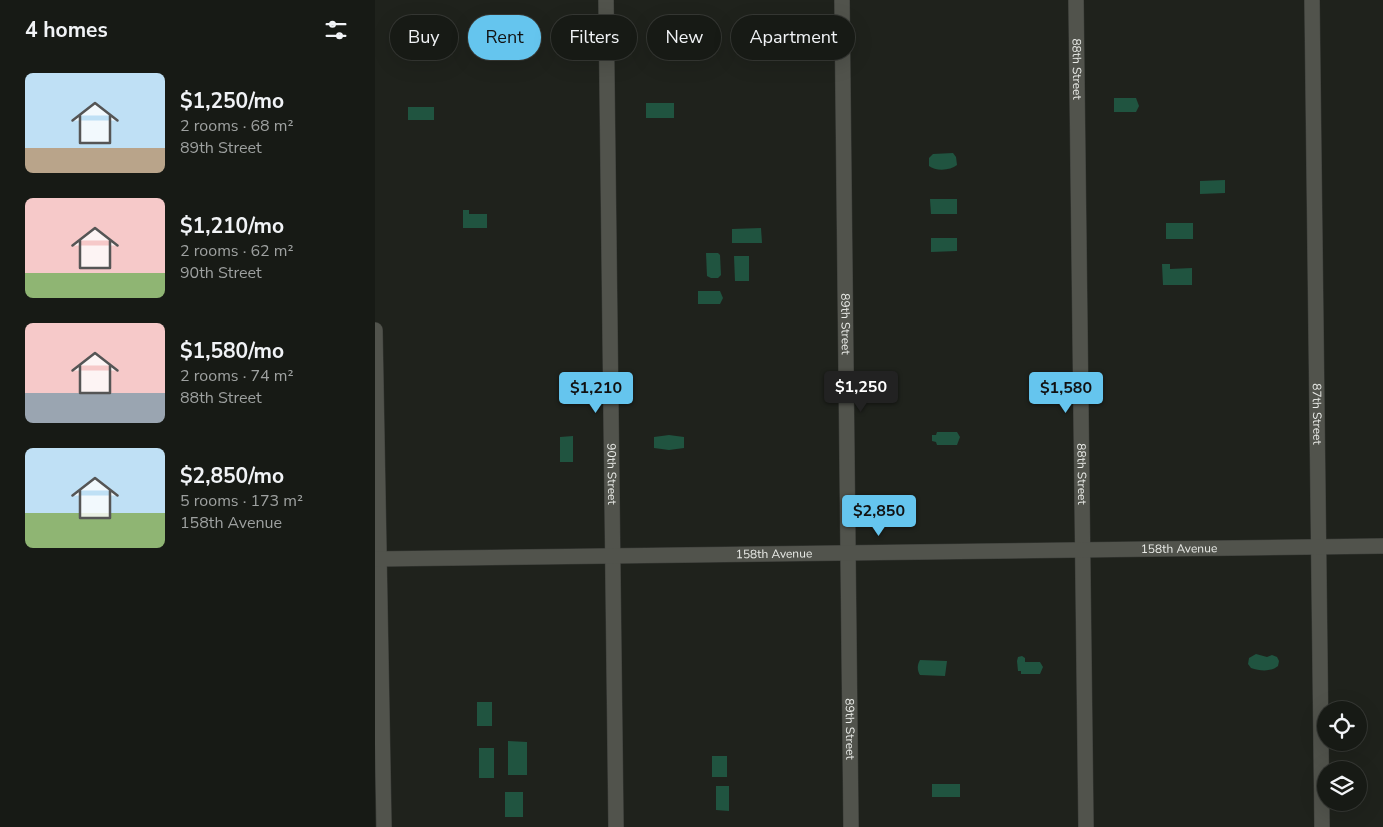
<!DOCTYPE html>
<html lang="en">
<head>
<meta charset="utf-8">
<style>
  :root { --surface:#171a15; --page:#242722; --text:#f1f3f6; --muted:#9ea1a0; --line:#363834; --accent:#65c5ee }
  body { margin:0; font-family:"Nunito Sans",sans-serif; background:var(--page); color:var(--text); height:100vh; display:flex; flex-direction:column; font-size:19px; white-space:nowrap }
  * { box-sizing:border-box; margin:0 }
  p { font-size:16px; color:var(--muted) }
  .icon { flex:none; width:28px; height:28px; fill:none; stroke:currentColor; stroke-width:2; stroke-linecap:round; stroke-linejoin:round }
  .map { position:relative; flex:1; overflow:hidden }
  .sheet { display:flex; flex-direction:column; background:var(--surface); width:375px }
  .sheet>* { flex:none }
  .hud { position:absolute; left:15px; top:15px; width:475px; height:45px; display:flex; gap:10px }
  .buttons { position:absolute; left:942px; top:701px; display:grid; gap:10px }
  .buttons a { display:grid; place-items:center; width:50px; height:50px; border-radius:50%; background:var(--surface); box-shadow:0 5px 20px #0002,0 0 0 1px var(--line); font-size:25px }
  .price { position:absolute; translate:-50% -42px; padding:0 11px; border-radius:5px; background:var(--accent); color:#111; font-size:16px; line-height:32px; filter:drop-shadow(0 1px 2px #0008) }
  .price::after { content:''; position:absolute; left:50%; top:30px; width:15px; height:11px; margin-left:-8px; background:inherit; clip-path:polygon(0 0,100% 0,50% 100%) }
  .price.selected { background:#222; color:#fff }
  ul { padding:0; list-style:none }
  li { display:flex; align-items:center; gap:15px; height:125px; padding:0 25px }
  li span { display:grid; place-items:center; flex:none; width:140px; height:100px; border-radius:8px; color:#555 }
  li>.icon { margin-inline-start:auto }
  span .icon { width:60px; height:60px; fill:#fffc; stroke-width:1 }
  li b { font-size:21px }
  h2 { display:flex; justify-content:space-between; align-items:center; height:60px; padding:0 25px; font-size:21px }
  .pill { padding:0 18px; border-radius:22px; background:var(--surface); box-shadow:0 5px 20px #0002,0 0 0 1px var(--line); font-size:18px; line-height:45px }
  .pill.selected { background:var(--accent); color:#111 }
  main { display:flex; flex:1; min-height:0 }
  .map>svg:first-child { display:block }
  .water { fill:#205440 }
  .lines { fill:none; stroke-linecap:round; stroke-linejoin:round }
  .street-casing { stroke:#3a3c38; stroke-width:16 }
  .street { stroke:#51534c; stroke-width:15 }
  .labels { text-anchor:middle; dominant-baseline:central; stroke-width:5; stroke-linejoin:round; paint-order:stroke }
  .street-label { font-size:12px; fill:#eaece8; stroke:#0a0b08 }
</style>
</head>
<body>
<main>
<section class="sheet">
<h2>4 homes<svg class="icon" aria-label="filters" viewBox="0 0 24 24"><path d="M4 7h16M4 17h16"/><circle cx="9" cy="7" r="2"/><circle cx="15" cy="17" r="2"/></svg></h2>
<ul>
<li><span style="background:linear-gradient(#bfe0f5 75%,#b9a48a 0)"><svg class="icon" aria-label="home" viewBox="0 0 24 24"><path d="M3 11l9-7 9 7M6 9v11h12V9"/></svg></span><div><b>$1,250/mo</b><p>2 rooms · 68 m²</p><p>89th Street</p></div></li>
<li><span style="background:linear-gradient(#f6c9c9 75%,#8fb573 0)"><svg class="icon" aria-label="home" viewBox="0 0 24 24"><path d="M3 11l9-7 9 7M6 9v11h12V9"/></svg></span><div><b>$1,210/mo</b><p>2 rooms · 62 m²</p><p>90th Street</p></div></li>
<li><span style="background:linear-gradient(#f6c9c9 70%,#9aa5b1 0)"><svg class="icon" aria-label="home" viewBox="0 0 24 24"><path d="M3 11l9-7 9 7M6 9v11h12V9"/></svg></span><div><b>$1,580/mo</b><p>2 rooms · 74 m²</p><p>88th Street</p></div></li>
<li><span style="background:linear-gradient(#bfe0f5 65%,#8fb573 0)"><svg class="icon" aria-label="home" viewBox="0 0 24 24"><path d="M3 11l9-7 9 7M6 9v11h12V9"/></svg></span><div><b>$2,850/mo</b><p>5 rooms · 173 m²</p><p>158th Avenue</p></div></li>
</ul>
</section>
<div class="map">
<svg width="1008" height="827" viewBox="0 0 1008 827">
  <rect width="100%" height="100%" fill="#1f221c"/>
  <g class="water">
    <polygon points="739,98 761,98 764,106 761,112 739,112"/>
    <rect x="271" y="103" width="28" height="15"/>
    <rect x="33" y="107" width="26" height="13"/>
    <path d="M578,153L581,157L582,165C575,171 560,171 554,166V158L558,154Z"/>
    <polygon points="850,180 850,193 825,194 825,181"/>
    <polygon points="555,199 582,199 582,214 556,214"/>
    <polygon points="88,210 94,210 94,214 112,214 112,228 88,228"/>
    <rect x="791" y="223" width="27" height="16"/>
    <polygon points="386,228 387,243 357,243 357,229"/>
    <polygon points="556,238 582,238 582,251 556,252"/>
    <polygon points="331,253 343,253 345,255 346,275 343,278 336,278 332,276"/>
    <polygon points="359,256 374,256 374,281 360,281"/>
    <polygon points="787,264 795,264 795,269 817,268 817,285 788,285"/>
    <polygon points="323,291 345,291 348,298 345,304 323,304"/>
    <polygon points="562,432 582,432 585,437 582,445 562,445 561,442 557,441 557,435 561,435"/>
    <polygon points="294,435 309,437 309,448 294,450 279,448 279,437"/>
    <polygon points="198,436 198,462 185,462 185,437"/>
    <path d="M881,654L892,657L897,655L902,657L904,661L903,666C896,672 885,671 876,668L873,664L874,658Z"/>
    <polygon points="647,656 650,658 650,662 665,662 668,667 665,674 646,674 646,671 643,671 642,661 643,657"/>
    <path d="M545,660L572,661L570,676L545,675C542,670 542,665 545,660Z"/>
    <rect x="102" y="702" width="15" height="24"/>
    <polygon points="133,741 152,742 152,775 133,775"/>
    <rect x="104" y="748" width="15" height="30"/>
    <rect x="337" y="756" width="15" height="21"/>
    <rect x="557" y="784" width="28" height="13"/>
    <polygon points="341,786 354,786 354,811 341,810"/>
    <rect x="130" y="792" width="18" height="25"/>
  </g>
  <g class="lines">
    <g class="street-casing">
      <g id="street">
        <path id="s1" d="M231,0L241,827"/>
        <path id="s2" d="M467,0L476,827"/>
        <path id="s3" d="M701,0L711,827"/>
        <path id="s4" d="M937,0L947,827"/>
        <polyline points="0,330 9,827"/>
        <path id="s5" d="M0,559L1008,546"/>
      </g>
    </g>
    <use href="#street" class="street"/>
  </g>
  <g class="labels">
    <g class="street-label">
      <text stroke="none"><textPath href="#s3" startOffset="69">88th Street</textPath></text>
      <text stroke="none"><textPath href="#s2" startOffset="324">89th Street</textPath></text>
      <text stroke="none"><textPath href="#s4" startOffset="414">87th Street</textPath></text>
      <text stroke="none"><textPath href="#s1" startOffset="474">90th Street</textPath></text>
      <text stroke="none"><textPath href="#s3" startOffset="474">88th Street</textPath></text>
      <text stroke="none"><textPath href="#s5" startOffset="804">158th Avenue</textPath></text>
      <text stroke="none"><textPath href="#s5" startOffset="399">158th Avenue</textPath></text>
      <text stroke="none"><textPath href="#s2" startOffset="729">89th Street</textPath></text>
    </g>
  </g>
</svg>
<div class="buttons">
<a><svg class="icon" aria-label="locate" viewBox="0 0 24 24"><circle cx="12" cy="12" r="6"/><path d="M12 2v4M12 18v4M2 12h4M18 12h4"/></svg></a>
<a><svg class="icon" aria-label="layers" viewBox="0 0 24 24"><path d="M12 4l9 5-9 5-9-5zM3 14l9 5 9-5"/></svg></a>
</div>
<b class="price selected" style="left:486px;top:413px">$1,250</b>
<b class="price" style="left:221px;top:414px">$1,210</b>
<b class="price" style="left:691px;top:414px">$1,580</b>
<b class="price" style="left:504px;top:537px">$2,850</b>
<div class="hud">
<a class="pill">Buy</a>
<a class="pill selected">Rent</a>
<a class="pill">Filters</a>
<a class="pill">New</a>
<a class="pill">Apartment</a>
</div>
</div>
</main>
</body>
</html>
